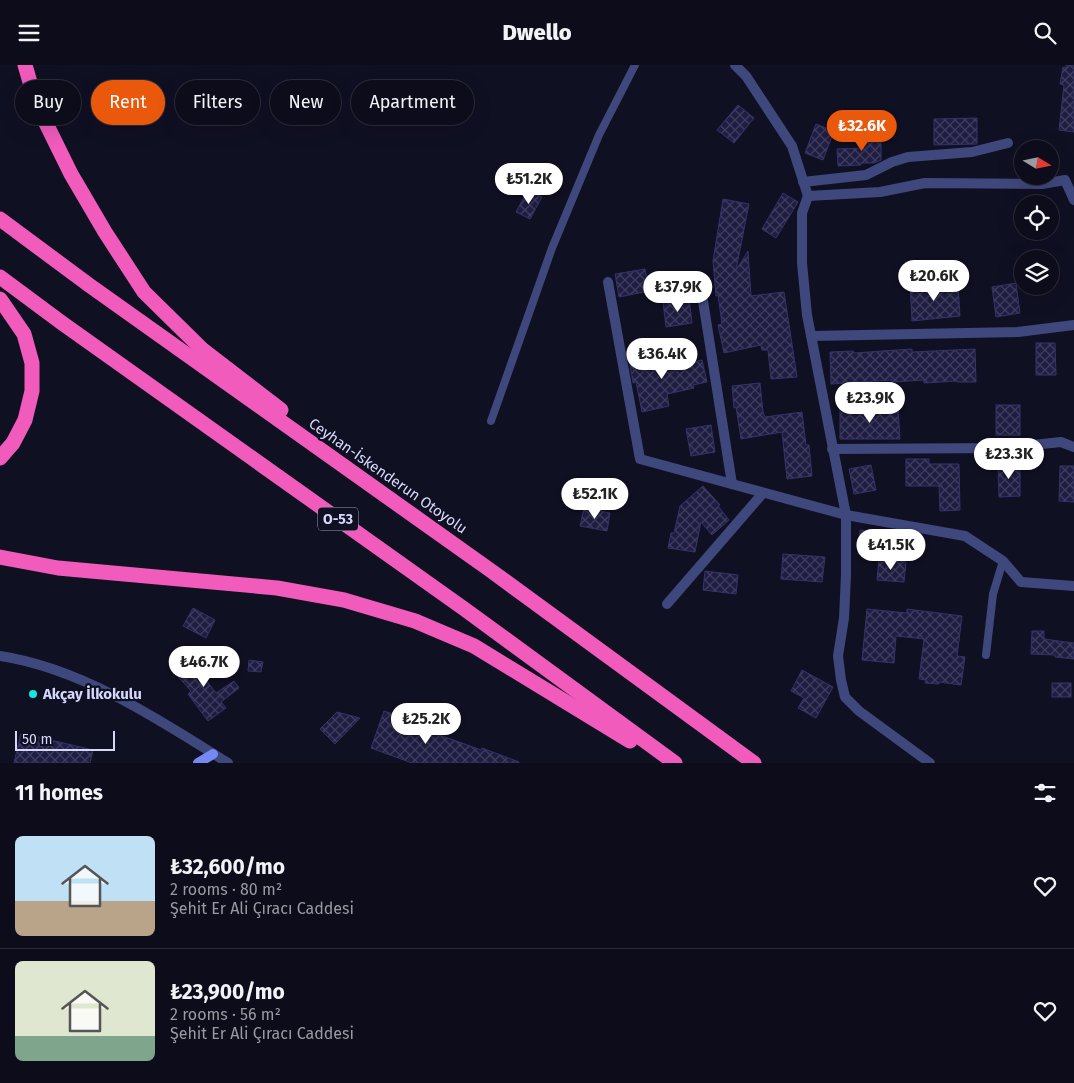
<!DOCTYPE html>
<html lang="en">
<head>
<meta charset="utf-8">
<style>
  :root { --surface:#0c0c1a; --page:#1a1a27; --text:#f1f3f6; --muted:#9a9ba2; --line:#2c2c39; --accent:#ea580c }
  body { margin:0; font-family:"Fira Sans",sans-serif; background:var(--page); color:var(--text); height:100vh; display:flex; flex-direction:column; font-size:19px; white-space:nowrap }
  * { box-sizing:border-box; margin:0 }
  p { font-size:16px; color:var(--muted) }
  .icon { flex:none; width:28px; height:28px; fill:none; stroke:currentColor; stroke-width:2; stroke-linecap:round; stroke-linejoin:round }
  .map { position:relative; height:698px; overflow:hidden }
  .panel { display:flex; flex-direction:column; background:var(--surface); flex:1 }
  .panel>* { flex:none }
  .banner { position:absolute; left:15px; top:15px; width:500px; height:45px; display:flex; gap:10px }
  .needle { width:32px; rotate:100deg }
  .fabs { position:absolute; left:1014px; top:75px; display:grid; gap:10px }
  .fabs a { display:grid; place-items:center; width:45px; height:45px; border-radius:50%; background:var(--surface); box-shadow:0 5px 20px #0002,0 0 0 1px var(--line); font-size:25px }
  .scale { position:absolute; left:15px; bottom:12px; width:100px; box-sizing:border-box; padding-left:5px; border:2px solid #d6d8fb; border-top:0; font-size:14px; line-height:18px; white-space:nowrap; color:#d6d8fb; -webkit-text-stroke:4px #101023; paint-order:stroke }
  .price { position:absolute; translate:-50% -42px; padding:0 11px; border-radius:18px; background:#fff; color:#222; font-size:16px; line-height:32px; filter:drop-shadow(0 1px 2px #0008) }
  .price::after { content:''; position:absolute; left:50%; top:30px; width:15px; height:11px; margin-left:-8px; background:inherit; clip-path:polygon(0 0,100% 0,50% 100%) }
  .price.on { background:var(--accent); color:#fff }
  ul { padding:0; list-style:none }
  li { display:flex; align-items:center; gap:15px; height:125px; padding:0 15px }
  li+li { border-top:1px solid var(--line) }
  li span { display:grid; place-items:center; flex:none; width:140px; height:100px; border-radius:8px; color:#555 }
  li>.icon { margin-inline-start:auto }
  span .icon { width:60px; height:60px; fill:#fffc; stroke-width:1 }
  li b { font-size:21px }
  h2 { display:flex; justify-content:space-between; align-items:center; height:60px; padding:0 15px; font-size:21px }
  .tag { padding:0 18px; border-radius:22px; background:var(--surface); box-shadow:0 5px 20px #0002,0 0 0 1px var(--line); font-size:18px; line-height:45px }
  .tag.on { background:var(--accent); color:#fff }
  header { display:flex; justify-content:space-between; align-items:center; height:65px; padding:0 15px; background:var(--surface); font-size:22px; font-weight:800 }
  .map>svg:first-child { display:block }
  .building { fill:url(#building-cross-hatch); stroke:#34326c }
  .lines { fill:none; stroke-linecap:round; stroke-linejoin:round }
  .lane { stroke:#3f487d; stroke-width:8 }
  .street { stroke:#3f487d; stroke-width:10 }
  .secondary { stroke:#7588f3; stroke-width:10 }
  .highway { stroke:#f05bbc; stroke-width:15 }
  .poi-dot { fill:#15e8d9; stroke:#101023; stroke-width:2 }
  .labels { text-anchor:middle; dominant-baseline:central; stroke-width:4.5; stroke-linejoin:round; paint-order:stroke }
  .shield { fill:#101023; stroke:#9b9cba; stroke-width:1 }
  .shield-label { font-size:14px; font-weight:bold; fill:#d6d8fb }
  .street-label { font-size:15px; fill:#d6d8fb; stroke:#101023 }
  .poi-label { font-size:15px; font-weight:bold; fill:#d6d8fb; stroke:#101023; text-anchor:start }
</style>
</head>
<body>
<header><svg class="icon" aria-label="menu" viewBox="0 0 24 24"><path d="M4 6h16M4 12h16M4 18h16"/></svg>Dwello<svg class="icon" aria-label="search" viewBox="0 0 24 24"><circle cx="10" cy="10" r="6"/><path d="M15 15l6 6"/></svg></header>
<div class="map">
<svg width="1074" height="698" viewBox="0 0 1074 698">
  <defs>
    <pattern id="building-cross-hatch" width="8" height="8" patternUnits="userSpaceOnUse" patternTransform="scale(1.25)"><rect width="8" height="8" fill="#1f1e42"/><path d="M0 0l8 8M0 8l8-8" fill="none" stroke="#3f3e5e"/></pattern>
  </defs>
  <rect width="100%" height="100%" fill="#101023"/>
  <g class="building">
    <polygon points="1066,0 1074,0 1074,67 1059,65 1064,20 1060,19 1063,2 1066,3"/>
    <polygon points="738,40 754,53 734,78 717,65"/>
    <polygon points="977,53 977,79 934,80 934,54"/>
    <polygon points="816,59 834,66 823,95 805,88"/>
    <polygon points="866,67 881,67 881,95 874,98 861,98 861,100 838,101 837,84 866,83"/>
    <polygon points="528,125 542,132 530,154 516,147"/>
    <polygon points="783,128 798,137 776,173 762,164"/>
    <polygon points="723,134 749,139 736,205 748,186 751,231 784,227 797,312 771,314 768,285 762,285 761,280 724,288 718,260 722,259 718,230 716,231 713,196"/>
    <polygon points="645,204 649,226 619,232 615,209"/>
    <polygon points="929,217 929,223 958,221 960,251 912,256 910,218"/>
    <polygon points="1016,218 1020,248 996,252 992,222"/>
    <polygon points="689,233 692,258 666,262 663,237"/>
    <polygon points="1036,278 1055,278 1056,310 1036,310"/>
    <polygon points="912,284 912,287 975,284 976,317 957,317 957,316 924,318 924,315 892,317 892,315 831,319 830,287 853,286 854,288"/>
    <polygon points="660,287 665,308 691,302 690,298 702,295 707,317 693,320 694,323 667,329 669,341 642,347 636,317 633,318 629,294"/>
    <polygon points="760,318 763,347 765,352 802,347 806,380 809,380 812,411 787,414 782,367 741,374 736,342 734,343 732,321"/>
    <rect x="996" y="340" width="24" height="30"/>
    <polygon points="898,343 900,374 840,374 840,344"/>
    <polygon points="711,360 715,387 691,391 686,364"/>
    <polygon points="906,394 929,394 929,399 959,399 960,445 940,446 939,421 906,421"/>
    <polygon points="998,398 1020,398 1020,431 999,432"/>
    <polygon points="871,400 876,425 854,429 849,404"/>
    <polygon points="1060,401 1074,401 1074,437 1059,436"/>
    <polygon points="703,421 720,440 718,441 729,455 712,470 701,457 695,487 668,483 671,468 674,468 680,441"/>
    <polygon points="584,443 610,448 607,466 580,461"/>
    <polygon points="860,465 886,468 884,491 858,489"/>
    <polygon points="783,489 825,492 822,517 781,514"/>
    <polygon points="879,494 906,497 904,517 877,515"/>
    <polygon points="705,506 738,510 736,529 703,525"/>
    <polygon points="193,543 215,555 206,573 183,561"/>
    <polygon points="867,544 907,548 907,544 962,551 957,591 965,592 961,620 939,617 939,619 925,618 926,615 919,614 924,574 896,571 894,598 862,595"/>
    <polygon points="1032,566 1044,566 1044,574 1074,578 1074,594 1055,592 1055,590 1031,589"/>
    <polygon points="206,593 216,600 206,615 216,628 234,616 239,623 221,637 226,643 208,656 188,629 191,626 172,605 185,594 196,608"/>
    <polygon points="249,595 263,597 261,607 248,606"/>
    <polygon points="802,605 833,622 816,653 798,643 804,633 791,626"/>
    <rect x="1052" y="618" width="19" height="14"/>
    <polygon points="384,646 420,658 418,662 481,685 482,683 519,697 519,698 412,698 371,683"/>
    <polygon points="337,647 360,653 335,679 320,664"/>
    <polygon points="21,668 93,685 90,698 14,698"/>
  </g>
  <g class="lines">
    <g class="lane">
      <polyline points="491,356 552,183 599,70 635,0"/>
      <polyline points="986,590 993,529 1003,496"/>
    </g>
    <g class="street">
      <polyline points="735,0 746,11 792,81 808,131 802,148 802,198 807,250 846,450 846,510 844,553 838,591 841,615 845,632 859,646 930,698"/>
      <polyline points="803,117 866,110 892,97 908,92 972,87 1008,78"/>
      <polyline points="808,131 880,127 925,118 1042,119 1065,115 1074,135"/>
      <polyline points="608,217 640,394 846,450 965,471 1003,496 1021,517 1074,521"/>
      <polyline points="703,236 732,419"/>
      <polyline points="811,271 1018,267 1074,260"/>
      <polyline points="832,384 1005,383 1061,377 1074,382"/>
      <polyline points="667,539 763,428"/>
      <path d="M0,591C81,603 160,655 228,698"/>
    </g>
    <polyline class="secondary" points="198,698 213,689"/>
    <g class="highway">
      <polyline points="25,0 36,38 71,109 105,167 144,227 203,285 281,345"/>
      <polyline points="0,154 89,220 490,505 754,698"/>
      <polyline points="0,212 62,258 463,543 675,698"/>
      <polyline points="0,234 24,269 32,298 32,326 25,355 13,378 0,393"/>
      <polyline points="0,492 58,503 277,523 344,535 415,556 474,581 630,676"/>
    </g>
  </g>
  <circle class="poi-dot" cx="33" cy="629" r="5"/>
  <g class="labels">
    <rect class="shield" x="318" y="442.5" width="40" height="23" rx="4"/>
    <g class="shield-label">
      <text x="338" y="454">O-53</text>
    </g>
    <g class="street-label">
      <text transform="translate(388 411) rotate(35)">Ceyhan-İskenderun Otoyolu</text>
    </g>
    <g class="poi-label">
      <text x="43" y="629">Akçay İlkokulu</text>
    </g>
  </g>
</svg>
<div class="fabs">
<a><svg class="needle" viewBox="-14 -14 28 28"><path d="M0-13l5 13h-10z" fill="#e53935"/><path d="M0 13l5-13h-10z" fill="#9a9ba2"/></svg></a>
<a><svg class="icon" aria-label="locate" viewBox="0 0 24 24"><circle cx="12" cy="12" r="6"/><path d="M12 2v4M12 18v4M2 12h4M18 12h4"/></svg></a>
<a><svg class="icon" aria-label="layers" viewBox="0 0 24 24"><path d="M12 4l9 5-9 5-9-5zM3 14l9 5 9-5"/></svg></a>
</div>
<div class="scale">50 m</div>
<b class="price on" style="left:862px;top:87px">₺32.6K</b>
<b class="price" style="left:529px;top:140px">₺51.2K</b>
<b class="price" style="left:934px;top:237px">₺20.6K</b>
<b class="price" style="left:678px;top:248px">₺37.9K</b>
<b class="price" style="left:662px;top:315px">₺36.4K</b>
<b class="price" style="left:870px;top:359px">₺23.9K</b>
<b class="price" style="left:1009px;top:415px">₺23.3K</b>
<b class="price" style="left:595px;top:455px">₺52.1K</b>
<b class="price" style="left:891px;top:506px">₺41.5K</b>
<b class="price" style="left:204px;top:623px">₺46.7K</b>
<b class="price" style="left:426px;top:680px">₺25.2K</b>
<div class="banner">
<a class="tag">Buy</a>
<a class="tag on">Rent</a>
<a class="tag">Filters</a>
<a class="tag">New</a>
<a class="tag">Apartment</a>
</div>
</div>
<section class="panel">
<h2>11 homes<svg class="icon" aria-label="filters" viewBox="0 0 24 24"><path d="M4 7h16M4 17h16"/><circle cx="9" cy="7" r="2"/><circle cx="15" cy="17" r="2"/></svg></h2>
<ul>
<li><span style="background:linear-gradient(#bfe0f5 65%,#b9a48a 0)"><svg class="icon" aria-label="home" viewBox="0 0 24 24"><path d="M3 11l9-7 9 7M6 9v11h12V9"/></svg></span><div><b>₺32,600/mo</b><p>2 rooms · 80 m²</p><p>Şehit Er Ali Çıracı Caddesi</p></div><svg class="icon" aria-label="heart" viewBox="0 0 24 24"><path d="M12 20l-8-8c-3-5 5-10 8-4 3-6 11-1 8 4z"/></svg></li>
<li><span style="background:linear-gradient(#dfe7d0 75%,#7fa58c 0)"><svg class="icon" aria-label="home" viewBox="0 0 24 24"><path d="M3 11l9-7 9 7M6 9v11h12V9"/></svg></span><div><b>₺23,900/mo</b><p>2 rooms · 56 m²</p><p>Şehit Er Ali Çıracı Caddesi</p></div><svg class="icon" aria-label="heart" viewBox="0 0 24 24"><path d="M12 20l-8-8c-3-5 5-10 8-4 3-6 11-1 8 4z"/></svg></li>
</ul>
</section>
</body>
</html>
